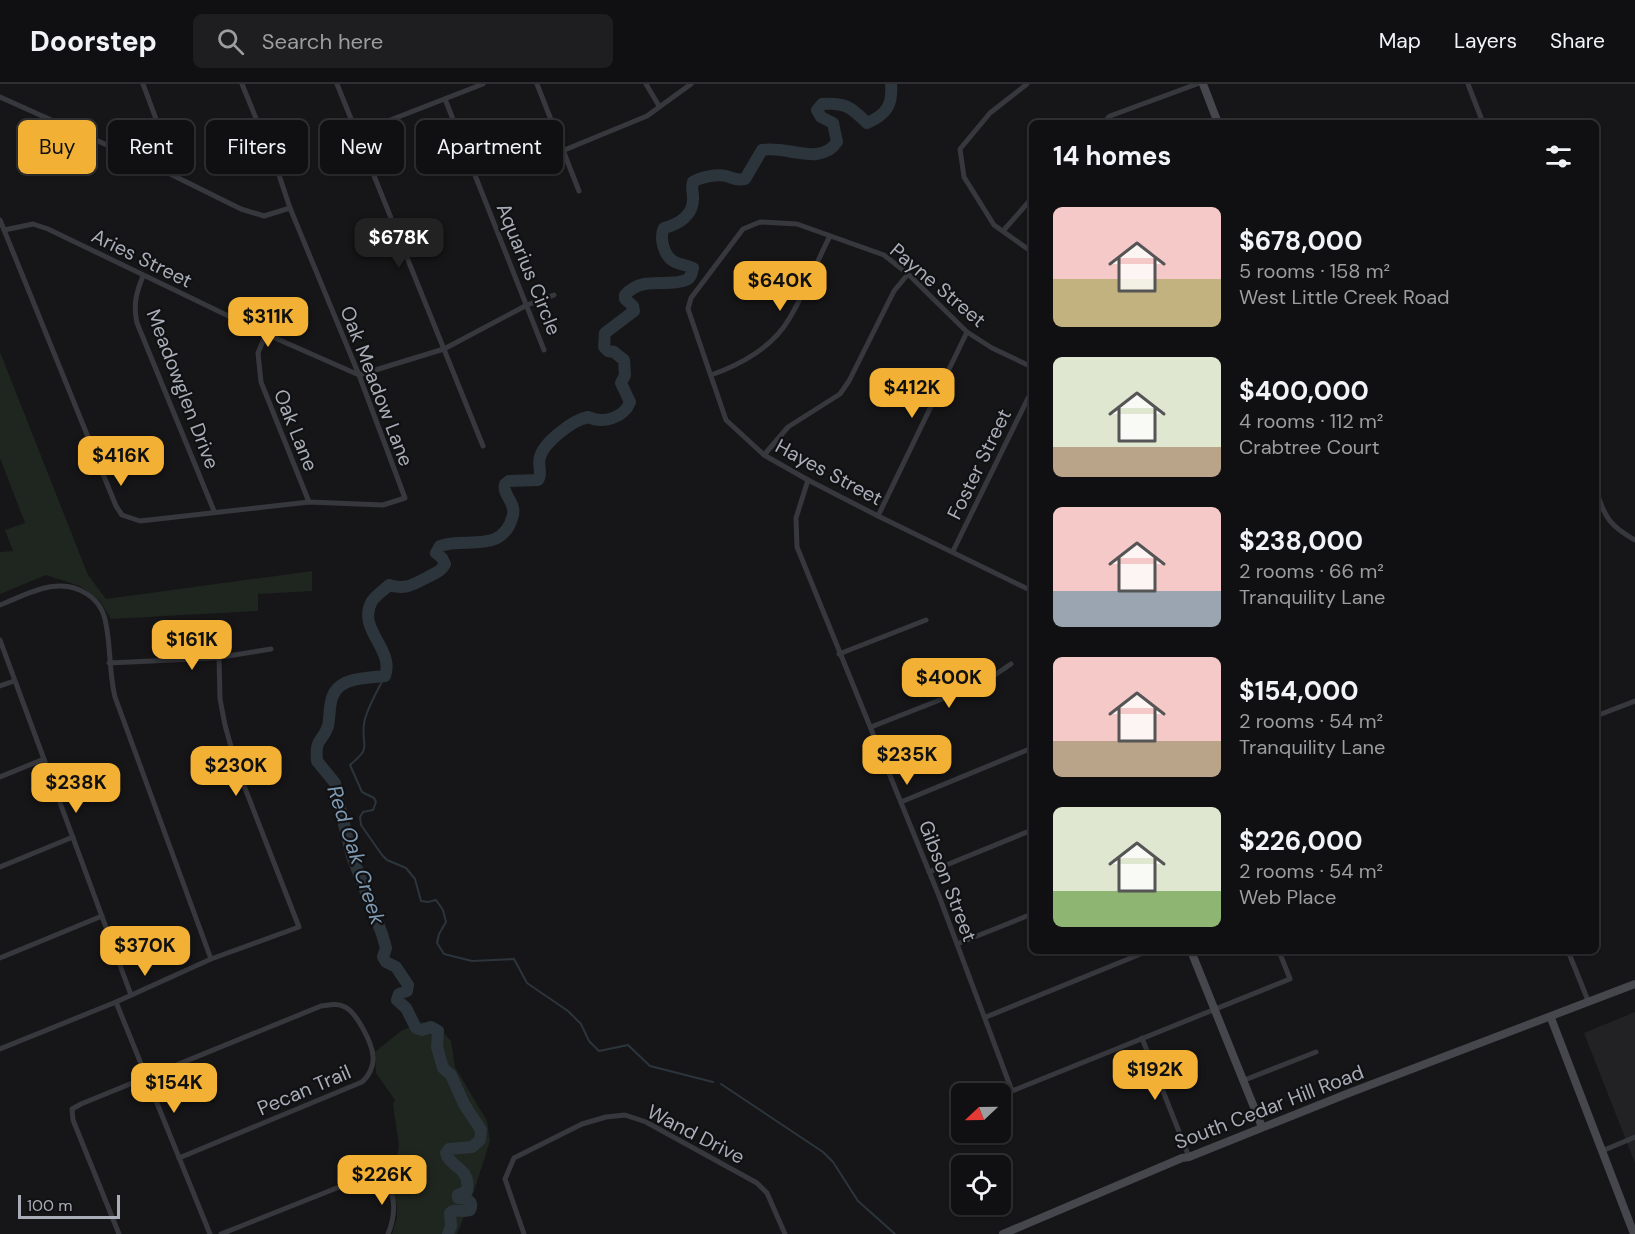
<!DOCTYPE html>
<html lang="en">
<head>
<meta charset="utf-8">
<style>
  :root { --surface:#101012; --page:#1e1e20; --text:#f1f3f6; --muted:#9c9d9f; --line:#303032; --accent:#f2b134 }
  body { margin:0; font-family:"DM Sans",sans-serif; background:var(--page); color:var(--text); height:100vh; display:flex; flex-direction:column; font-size:22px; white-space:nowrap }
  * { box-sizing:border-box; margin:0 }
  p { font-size:20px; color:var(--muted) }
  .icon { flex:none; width:33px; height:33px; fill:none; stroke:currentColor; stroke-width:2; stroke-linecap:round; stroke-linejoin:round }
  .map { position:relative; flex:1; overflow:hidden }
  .sheet { position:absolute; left:1029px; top:36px; width:570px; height:834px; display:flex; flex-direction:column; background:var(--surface); border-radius:9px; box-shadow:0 2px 4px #0004,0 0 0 2px var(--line) }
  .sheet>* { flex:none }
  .guide { position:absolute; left:18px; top:36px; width:570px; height:54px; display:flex; gap:12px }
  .needle { width:39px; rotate:248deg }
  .controls { position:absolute; left:951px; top:999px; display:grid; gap:12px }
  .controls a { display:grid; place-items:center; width:60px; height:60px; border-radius:9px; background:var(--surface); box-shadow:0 2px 4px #0004,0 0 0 2px var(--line); font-size:30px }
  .scale { position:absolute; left:18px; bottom:15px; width:102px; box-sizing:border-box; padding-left:6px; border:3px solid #a8adb8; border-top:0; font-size:16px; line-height:21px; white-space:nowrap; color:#a8adb8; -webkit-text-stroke:4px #111113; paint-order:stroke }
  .price { position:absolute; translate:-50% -51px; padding:0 14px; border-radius:12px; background:var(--accent); color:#111; font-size:20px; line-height:39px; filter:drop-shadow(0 2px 3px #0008) }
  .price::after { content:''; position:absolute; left:50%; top:36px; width:18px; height:14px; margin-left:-9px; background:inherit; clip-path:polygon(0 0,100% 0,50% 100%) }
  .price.selected { background:#222; color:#fff }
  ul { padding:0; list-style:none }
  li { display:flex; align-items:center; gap:18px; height:150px; padding:0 24px }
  li span { display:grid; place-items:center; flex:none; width:168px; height:120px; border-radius:9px; color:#555 }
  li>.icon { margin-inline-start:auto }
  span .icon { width:72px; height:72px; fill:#fffc; stroke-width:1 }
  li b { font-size:26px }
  h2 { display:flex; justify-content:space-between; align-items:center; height:72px; padding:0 24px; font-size:26px }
  .tag { padding:0 21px; border-radius:9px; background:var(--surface); box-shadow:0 2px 4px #0004,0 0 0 2px var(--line); font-size:21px; line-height:54px }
  .tag.selected { background:var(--accent); color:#111 }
  header { display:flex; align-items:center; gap:36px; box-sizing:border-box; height:84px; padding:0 30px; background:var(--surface); border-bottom:2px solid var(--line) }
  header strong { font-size:28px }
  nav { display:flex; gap:33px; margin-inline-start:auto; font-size:21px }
  .search { width:420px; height:54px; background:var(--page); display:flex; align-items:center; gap:15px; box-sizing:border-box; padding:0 21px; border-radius:9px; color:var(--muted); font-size:22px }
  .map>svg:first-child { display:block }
  .built { fill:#222225 }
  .green { fill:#1e261f }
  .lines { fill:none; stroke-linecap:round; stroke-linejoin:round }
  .stream { stroke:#2c353c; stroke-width:2 }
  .river { stroke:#2c353c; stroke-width:12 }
  .street { stroke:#37383d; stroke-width:5 }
  .secondary { stroke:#45474d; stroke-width:8 }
  .labels { text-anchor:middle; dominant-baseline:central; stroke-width:4.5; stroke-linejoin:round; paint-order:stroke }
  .street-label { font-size:20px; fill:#a8adb8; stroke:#111113 }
  .water-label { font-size:21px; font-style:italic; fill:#7f9bb3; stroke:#111113 }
</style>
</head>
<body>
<header>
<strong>Doorstep</strong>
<div class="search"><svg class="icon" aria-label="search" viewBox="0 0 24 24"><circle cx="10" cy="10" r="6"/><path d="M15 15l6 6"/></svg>Search here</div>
<nav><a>Map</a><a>Layers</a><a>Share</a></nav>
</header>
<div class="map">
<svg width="1635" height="1150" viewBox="0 0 1635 1150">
  <rect width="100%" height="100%" fill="#161618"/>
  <polygon class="built" points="1635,928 1635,1079 1584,949"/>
  <g class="green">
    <polygon points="0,268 88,491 106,515 312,487 312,507 258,510 258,527 111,535 100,517 80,502 46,491 0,510 0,468 13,467 5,446 25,439 0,374"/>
    <polygon points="422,938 436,941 451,957 455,983 487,1037 490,1057 474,1107 457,1150 392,1150 397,1134 397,1121 391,1102 399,1062 393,1020 395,1016 376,989 375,968 401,947"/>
  </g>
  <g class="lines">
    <g class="stream">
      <path d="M385,592C379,603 365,628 364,640C361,664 373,662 350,681L362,708L374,714L376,718L373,726L363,728L360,733L361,741L382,771L387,776L406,784L415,795L421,817L428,818L436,816L443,826L446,838L439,850L437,859L444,870L472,877L514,875L527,899L568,927L581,940L589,957L599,967L628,961L650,982L713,998"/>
      <polyline points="721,1000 823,1068 833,1078 858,1117 895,1150"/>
    </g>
    <path class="river" d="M448,1150L451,1142L450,1129C455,1124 463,1129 470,1126C474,1117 466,1114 458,1114V1111L467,1107C471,1083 450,1084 446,1069L449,1065L472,1063L480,1056L481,1046L464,1020L451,991L443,984L437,963L438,947L431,943L422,946L416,944L406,924L397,916L399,910L407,907L408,901L396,883L386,878L383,873L386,864L382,850L352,772L337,712L335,699L317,677C315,652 322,660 328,642C330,633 329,623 332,614C338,593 366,594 385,592C395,565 356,545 372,517C376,511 384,506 389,501C405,506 412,501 426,494C434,489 440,489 445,480L442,474L436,469L440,462C464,452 503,472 513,431C516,418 502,411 505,400L509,397L538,396C543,389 537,381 540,373C544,358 573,336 588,333C603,340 624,334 630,318L621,299L625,291L624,276L614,268L608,267L604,263L605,249L634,227L633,222L625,215V211C643,191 667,204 686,196C691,194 692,189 693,184C687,181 681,181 675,178C664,173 659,154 664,144C679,140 694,131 693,113C693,108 691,104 693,98C700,93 717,90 726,92C733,94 736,97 745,95L762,66C787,61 820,83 837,58L833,39L821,33L817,26L822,20C845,18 851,23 867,39C886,31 893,21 891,0"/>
    <g class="street">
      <polyline points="143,0 159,43 161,58 156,83"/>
      <polyline points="337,0 483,362"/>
      <polyline points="537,0 579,107"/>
      <polyline points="646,0 659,22"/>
      <polyline points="1027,0 990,29 960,65 964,93 994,141 1032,168"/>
      <polyline points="1468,0 1483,39"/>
      <polyline points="0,13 156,83 241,125 264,132 290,124"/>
      <polyline points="445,15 544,266"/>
      <polyline points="1103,39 1110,32 1197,0"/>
      <polyline points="357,49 483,0"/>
      <polyline points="562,67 647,32 691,0"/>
      <polyline points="0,136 116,422 122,431 140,437 309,418 383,421 405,414 359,291 290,124 279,91 242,0"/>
      <polyline points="4,146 33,140 48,145 266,250 359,291 444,265 527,221 554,211"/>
      <polyline points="1003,147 1032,114"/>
      <path d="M143,192C136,209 133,221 137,239L214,427"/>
      <polyline points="266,250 258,269 261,298 309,418"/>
      <polyline points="1032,283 992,264 967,248 908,190 884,171 797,140 760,138 743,145 691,214 688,225 726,336 764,371 808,396 878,432 1032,507"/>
      <path d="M711,291C740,281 773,263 789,235C805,209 816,179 830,152"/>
      <polyline points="764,371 788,343 840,310 849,297 894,207 908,190"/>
      <polyline points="808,396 796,434 797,463 939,812 1012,1007 1290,895 1279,867"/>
      <path d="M1596,406C1605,434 1610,442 1635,456"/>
      <polyline points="878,432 967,248"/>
      <polyline points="953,467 1032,306"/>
      <path d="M0,521C28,510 59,491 87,510C98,517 104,527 106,540C111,565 109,589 115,613L211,875"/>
      <polyline points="0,556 131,911"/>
      <polyline points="839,570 926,536"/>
      <polyline points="109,579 215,574 271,565"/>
      <polyline points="0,602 14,597"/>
      <polyline points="1596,632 1635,617"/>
      <polyline points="871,643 983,599 1011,580"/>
      <polyline points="0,693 44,675"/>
      <polyline points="901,718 1032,664"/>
      <polyline points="0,783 73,753"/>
      <polyline points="929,788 1032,746"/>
      <polyline points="957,860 1032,830"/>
      <polyline points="1568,867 1589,919"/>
      <polyline points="0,874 102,832"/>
      <polyline points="116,918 210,1150"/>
      <polyline points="986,933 1148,867"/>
      <polyline points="1142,954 1189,1073"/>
      <polyline points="0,965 116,918 211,875 299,843 236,681 225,641 220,615 219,574"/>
      <polyline points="1242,997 1316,968"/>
      <polyline points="1602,1067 1635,1053"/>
      <path d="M119,1150L73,1036L72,1025L81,1020L321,922C330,921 337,919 345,923C357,929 372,959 373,972C374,982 369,992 362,998L179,1074"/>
      <path d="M221,1150L367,1092C398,1093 397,1128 388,1150"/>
      <polyline points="524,1150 505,1095 514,1074 582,1040 606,1033 625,1031 646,1038 757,1099 767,1109 785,1150"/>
    </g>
    <g class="secondary">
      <polyline points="1203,0 1218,39"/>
      <polyline points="1191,867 1262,1043"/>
      <polyline points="1551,934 1634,1150"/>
      <polyline points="1003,1150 1182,1074 1189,1073 1349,1009 1635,900"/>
    </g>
  </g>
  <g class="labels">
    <g class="street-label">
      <text transform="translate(142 174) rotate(26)">Aries Street</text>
      <text transform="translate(529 185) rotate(68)">Aquarius Circle</text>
      <text transform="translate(938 201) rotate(40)">Payne Street</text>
      <text transform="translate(377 302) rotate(69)">Oak Meadow Lane</text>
      <text transform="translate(183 305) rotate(69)">Meadowglen Drive</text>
      <text transform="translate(296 346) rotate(68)">Oak Lane</text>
      <text transform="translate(979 380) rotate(-64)">Foster Street</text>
      <text transform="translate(829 388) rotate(28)">Hayes Street</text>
      <text transform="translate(948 797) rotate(69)">Gibson Street</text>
      <text transform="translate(304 1006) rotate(-23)">Pecan Trail</text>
      <text transform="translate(1269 1023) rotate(-21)">South Cedar Hill Road</text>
      <text transform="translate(696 1050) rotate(27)">Wand Drive</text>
    </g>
    <g class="water-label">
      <text transform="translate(356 771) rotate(72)">Red Oak Creek</text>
    </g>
  </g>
</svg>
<div class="controls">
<a><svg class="needle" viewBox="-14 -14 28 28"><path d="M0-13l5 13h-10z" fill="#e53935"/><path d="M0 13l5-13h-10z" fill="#9c9d9f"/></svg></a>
<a><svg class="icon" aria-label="locate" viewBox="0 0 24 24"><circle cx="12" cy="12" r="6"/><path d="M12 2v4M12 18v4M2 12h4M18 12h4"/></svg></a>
</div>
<div class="scale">100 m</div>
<b class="price selected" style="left:399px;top:185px">$678K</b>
<b class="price" style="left:780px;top:228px">$640K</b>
<b class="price" style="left:268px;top:264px">$311K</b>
<b class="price" style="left:912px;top:335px">$412K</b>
<b class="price" style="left:121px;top:403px">$416K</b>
<b class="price" style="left:192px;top:587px">$161K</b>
<b class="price" style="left:949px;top:625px">$400K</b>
<b class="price" style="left:907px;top:702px">$235K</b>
<b class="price" style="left:236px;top:713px">$230K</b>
<b class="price" style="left:76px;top:730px">$238K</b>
<b class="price" style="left:145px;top:893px">$370K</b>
<b class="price" style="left:1155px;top:1017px">$192K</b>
<b class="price" style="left:174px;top:1030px">$154K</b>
<b class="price" style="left:382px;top:1122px">$226K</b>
<div class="guide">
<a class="tag selected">Buy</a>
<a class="tag">Rent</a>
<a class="tag">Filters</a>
<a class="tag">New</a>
<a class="tag">Apartment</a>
</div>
<section class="sheet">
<h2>14 homes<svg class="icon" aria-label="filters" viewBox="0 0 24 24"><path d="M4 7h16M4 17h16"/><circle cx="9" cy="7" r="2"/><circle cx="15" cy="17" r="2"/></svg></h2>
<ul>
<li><span style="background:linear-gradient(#f6c9c9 60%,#c2b280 0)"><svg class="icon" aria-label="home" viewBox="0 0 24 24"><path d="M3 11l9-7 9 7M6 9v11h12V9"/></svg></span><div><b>$678,000</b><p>5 rooms · 158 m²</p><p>West Little Creek Road</p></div></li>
<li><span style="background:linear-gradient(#dfe7d0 75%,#b9a48a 0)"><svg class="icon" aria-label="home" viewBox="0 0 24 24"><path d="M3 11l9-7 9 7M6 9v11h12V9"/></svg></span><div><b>$400,000</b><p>4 rooms · 112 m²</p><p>Crabtree Court</p></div></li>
<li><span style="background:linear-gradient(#f6c9c9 70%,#9aa5b1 0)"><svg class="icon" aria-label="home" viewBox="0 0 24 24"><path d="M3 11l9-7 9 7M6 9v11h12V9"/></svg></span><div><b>$238,000</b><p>2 rooms · 66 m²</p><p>Tranquility Lane</p></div></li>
<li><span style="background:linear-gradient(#f6c9c9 70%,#b9a48a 0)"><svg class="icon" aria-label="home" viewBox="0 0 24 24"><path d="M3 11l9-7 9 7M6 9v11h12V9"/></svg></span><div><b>$154,000</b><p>2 rooms · 54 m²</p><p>Tranquility Lane</p></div></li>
<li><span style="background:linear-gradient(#dfe7d0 70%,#8fb573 0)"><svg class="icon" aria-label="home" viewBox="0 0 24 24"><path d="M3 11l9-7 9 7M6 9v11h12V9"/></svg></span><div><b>$226,000</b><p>2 rooms · 54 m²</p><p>Web Place</p></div></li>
</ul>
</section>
</div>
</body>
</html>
